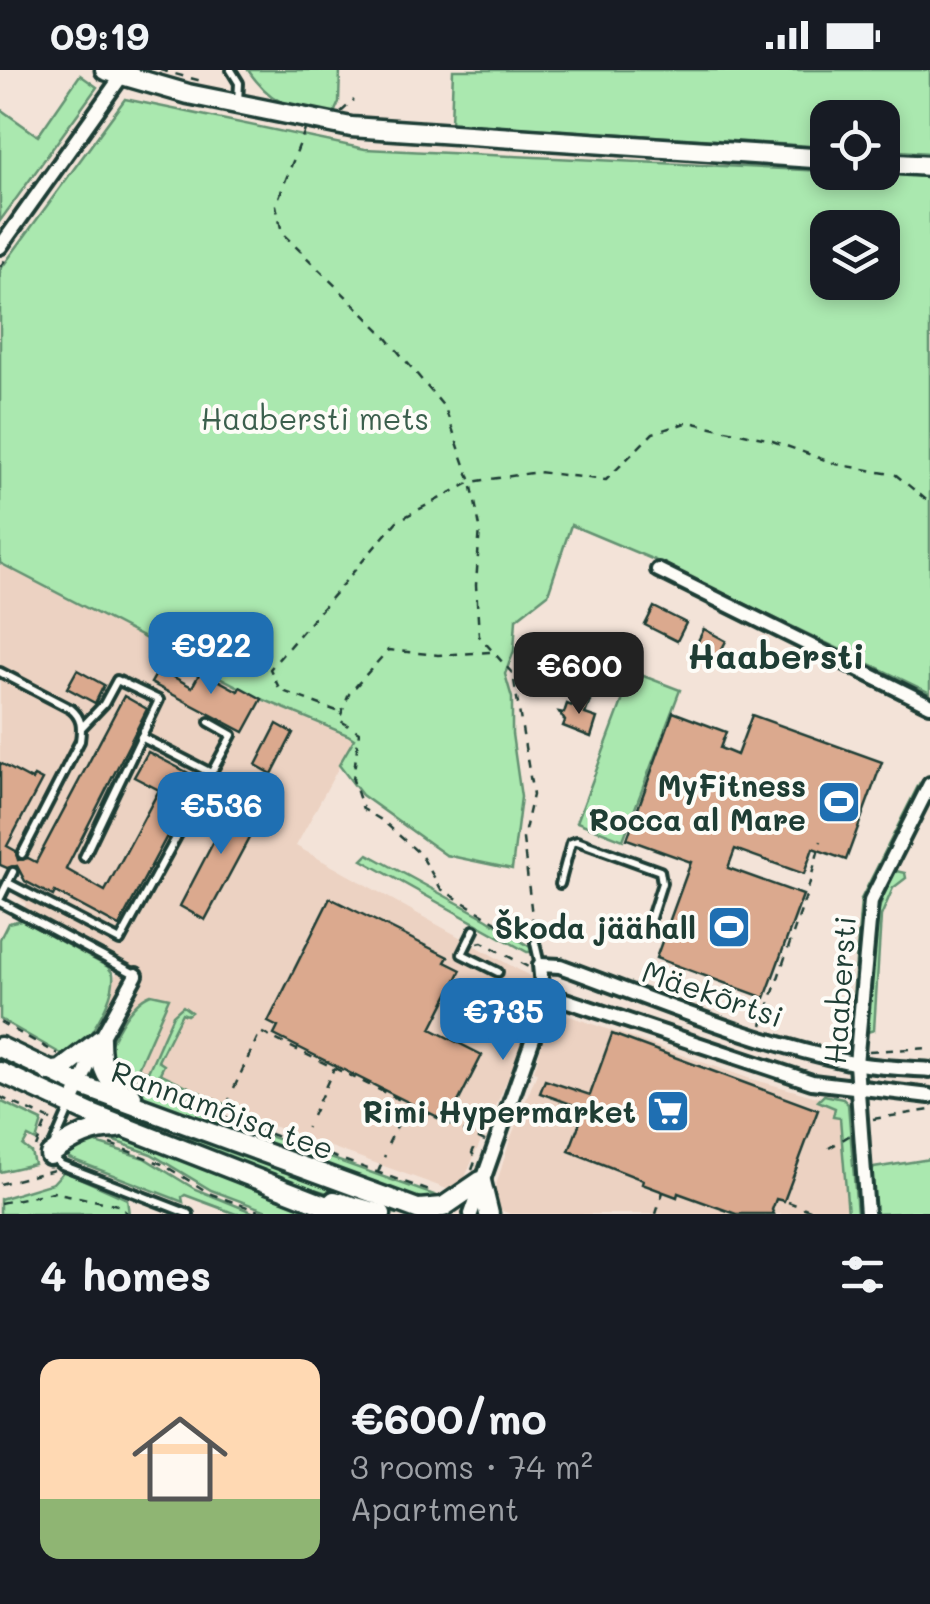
<!DOCTYPE html>
<html lang="en">
<head>
<meta charset="utf-8">
<style>
  :root { --surface:#171b24; --page:#20242c; --text:#f1f3f6; --muted:#9ea1a6; --accent:#1f6fb2 }
  body { margin:0; font-family:Mali,sans-serif; background:var(--page); color:var(--text); height:100vh; display:flex; flex-direction:column; font-size:38px; white-space:nowrap }
  * { box-sizing:border-box; margin:0 }
  p { font-size:32px; color:var(--muted) }
  .icon { flex:none; width:55px; height:55px; fill:none; stroke:currentColor; stroke-width:2; stroke-linecap:round; stroke-linejoin:round }
  .map { position:relative; height:1144px; overflow:hidden }
  .side { display:flex; flex-direction:column; background:var(--surface); flex:1 }
  .side>* { flex:none }
  .buttons { position:absolute; left:810px; top:30px; display:grid; gap:20px }
  .buttons a { display:grid; place-items:center; width:90px; height:90px; border-radius:20px; background:var(--surface); box-shadow:0 5px 15px #0003; font-size:50px }
  .price { position:absolute; translate:-50% -85px; padding:0 22px; border-radius:20px; background:var(--accent); color:#fff; font-size:32px; line-height:65px; filter:drop-shadow(0 2px 5px #0008) }
  .price::after { content:''; position:absolute; left:50%; top:60px; width:30px; height:22px; margin-left:-15px; background:inherit; clip-path:polygon(0 0,100% 0,50% 100%) }
  .price.active { background:#222; color:#fff }
  ul { padding:0; list-style:none }
  li { display:flex; align-items:center; gap:30px; height:250px; padding:0 40px }
  li span { display:grid; place-items:center; flex:none; width:280px; height:200px; border-radius:20px; color:#555 }
  li>.icon { margin-inline-start:auto }
  span .icon { width:120px; height:120px; fill:#fffc; stroke-width:1 }
  li b { font-size:42px }
  h2 { display:flex; justify-content:space-between; align-items:center; height:120px; padding:0 40px; font-size:42px }
  .status { display:flex; justify-content:space-between; align-items:center; height:70px; padding:0 50px; background:var(--surface); direction:ltr }
  .status svg { height:28px; fill:currentColor }
  .map>svg:first-child { display:block }
  .built { fill:#ecd2c2 }
  .green { fill:#aae8af; stroke:#649272; stroke-width:2.5; fill-rule:evenodd }
  .building { fill:#dba98e; stroke:#1f3d34; stroke-width:2.5 }
  .lines { fill:none; stroke-linecap:round; stroke-linejoin:round }
  .lane-casing { stroke:#1f3d34; stroke-width:14 }
  .street-casing { stroke:#1f3d34; stroke-width:20 }
  .secondary-casing { stroke:#1f3d34; stroke-width:25 }
  .path { stroke:#1f3d34; stroke-width:2.5; stroke-dasharray:8 8; stroke-linecap:butt }
  .lane { stroke:#fdfcf7; stroke-width:6 }
  .street { stroke:#fdfcf7; stroke-width:12 }
  .secondary { stroke:#fdfcf7; stroke-width:18 }
  .labels { text-anchor:middle; dominant-baseline:central; stroke-width:8; stroke-linejoin:round; paint-order:stroke }
  .park-label { font-size:30px; fill:#3b5f4d; stroke:#fdfcf7 }
  .poi-label { font-size:30px; font-weight:bold; fill:#1f3d34; stroke:#fdfcf7; text-anchor:end }
  .street-label { font-size:30px; fill:#1f3d34; stroke:#fdfcf7 }
  .quarter-label { font-size:35px; font-weight:bold; fill:#1f3d34; stroke:#fdfcf7 }
</style>
</head>
<body>
<div class="status"><b>09:19</b><svg viewBox="0 0 49 12"><path d="M0 12V9h3v3zM5 12V6h3v6zM10 12V3h3v9zM15 12V0h3v12zM26 1h20v11H26zM47 4h2v5h-2z"/></svg></div>
<div class="map">
<svg width="930" height="1144" viewBox="0 0 930 1144">
  <rect width="100%" height="100%" fill="#f3e3d8"/>
  <filter id="ink" filterUnits="userSpaceOnUse"><feTurbulence type="fractalNoise" baseFrequency=".01" numOctaves="2"/><feDisplacementMap in="SourceGraphic" scale="20" xChannelSelector="R" yChannelSelector="G"/><feConvolveMatrix kernelMatrix="1 2 1 2 8 2 1 2 1" color-interpolation-filters="sRGB"/></filter>
  <g filter="url(#ink)">
    <g class="built">
      <polygon points="0,493 262,629 354,669 296,776 535,909 531,955 463,1112 450,1120 217,1036 152,1003 79,976 123,891 24,838 26,834 17,826 26,809 0,795"/>
      <polygon points="552,940 748,1008 842,1034 851,1144 510,1144 498,1139 492,1128 511,1067 537,1003 534,1001"/>
    </g>
    <g class="green">
      <path d="M248,0H340L339,32L334,43C290,35 275,39 248,0Z"/>
      <polygon points="453,0 930,0 930,83 883,80 882,48 828,48 827,77 451,53"/>
      <polygon points="80,5 97,17 0,151 0,39 38,66"/>
      <path d="M125,29L365,79L930,106V623L652,489L571,455L548,524L516,549L514,581L505,604L512,628V664L521,727L512,799L446,785L362,725L339,695L354,669L348,665L262,629L0,493V200ZM828,158H882V212H828Z"/>
      <polygon points="633,602 680,620 623,770 577,752"/>
      <polygon points="919,714 921,719 865,829 851,955 861,829"/>
      <polygon points="368,784 487,849 530,877 532,882 527,882 362,790"/>
      <polygon points="896,801 905,803 906,808 893,818 881,846 874,960 864,963 876,848 890,805"/>
      <path d="M21,850L108,897L113,904C116,930 87,971 70,989L0,949V869L8,853Z"/>
      <path d="M151,924L169,928L138,998L148,1002L173,945L183,936L191,942L187,945L182,943L158,991L164,995L160,1003L226,1035L222,1042L132,1001L116,1003L106,993C108,971 130,932 151,924Z"/>
      <path d="M119,1007C148,1006 174,1029 199,1041L448,1130L428,1132L147,1029L129,1020Z"/>
      <polygon points="824,1025 843,1029 848,1034 857,1144 848,1144 840,1048 833,1047 835,1038 818,1031"/>
      <polygon points="0,1031 42,1051 36,1071 28,1067 23,1076 31,1082 34,1094 0,1102"/>
      <polygon points="115,1063 321,1144 275,1144 211,1120 151,1084 97,1065"/>
      <polygon points="181,1066 229,1078 398,1141 397,1144 281,1109 179,1069"/>
      <polygon points="93,1072 144,1088 195,1119 257,1144 236,1144 185,1125 182,1127 183,1132 69,1088 68,1083"/>
      <polygon points="930,1089 930,1142 873,1144 870,1104 874,1098"/>
      <polygon points="64,1101 127,1129 129,1144 0,1144 0,1129 53,1113"/>
    </g>
    <g class="building">
      <polygon points="654,537 686,553 677,571 645,555"/>
      <polygon points="704,559 726,571 715,592 693,581"/>
      <polygon points="163,592 176,599 172,606 192,617 201,601 238,621 240,617 262,629 244,662 151,613"/>
      <polygon points="77,600 104,615 95,633 67,618"/>
      <polygon points="124,626 147,639 66,799 105,821 159,720 134,707 148,682 198,708 119,856 55,822 53,826 25,811 17,796 7,798 0,795 0,693 32,710 34,706 42,710 7,776 16,781 18,790 28,788 36,792"/>
      <polygon points="576,626 590,631 585,644 597,648 591,667 563,656 565,651 559,642 564,643 567,634 572,636"/>
      <polygon points="673,642 726,662 720,678 737,685 752,645 882,692 846,790 813,778 804,804 735,779 728,798 803,825 765,928 656,888 691,792 627,769"/>
      <polygon points="277,654 293,663 272,704 256,695"/>
      <polygon points="231,726 263,742 205,850 180,836 215,769 210,766 216,754 222,757 232,739 226,736"/>
      <polygon points="330,828 448,887 445,892 461,900 431,959 482,985 448,1052 274,965 278,957 268,952"/>
      <polygon points="612,964 818,1040 784,1131 776,1129 772,1140 774,1144 736,1144 678,1123 677,1127 642,1114 643,1110 569,1081 585,1039 540,1023 545,1010 590,1025"/>
    </g>
    <g class="lines">
      <g class="lane-casing">
        <g id="lane">
          <polyline points="231,0 239,13 238,32"/>
          <path d="M0,602L71,639C82,648 82,657 80,671L22,784"/>
          <polyline points="82,657 104,634 117,610 159,630 84,787"/>
          <polyline points="141,667 211,703"/>
          <polyline points="8,813 120,871 232,665 209,652"/>
          <polyline points="560,814 571,773 577,771 660,801 662,813 648,857"/>
          <polyline points="0,828 13,802"/>
          <polyline points="0,832 135,904"/>
          <polyline points="474,860 462,884 498,902"/>
          <polyline points="535,873 540,895"/>
          <polyline points="53,1076 70,1037"/>
          <polyline points="52,1087 62,1095 189,1144"/>
        </g>
      </g>
      <g class="street-casing">
        <g id="street">
          <polyline points="0,177 121,7"/>
          <polyline points="658,500 930,635"/>
          <polyline points="544,923 812,1012 930,1026"/>
          <polyline points="71,1035 100,970 136,905"/>
          <path d="M471,1144L544,937L540,895L560,896C656,931 753,972 853,993C878,998 905,998 930,1000"/>
          <polyline points="867,1144 856,994 871,831 930,714"/>
        </g>
      </g>
      <g class="secondary-casing">
        <g id="secondary">
          <polyline points="105,0 188,24 351,57 828,89"/>
          <polyline points="882,93 930,96"/>
          <path d="M100,970C100,998 106,1014 132,1026"/>
          <polyline points="0,977 80,1015 431,1144"/>
          <polyline points="0,1002 91,1044 347,1144"/>
          <polyline points="49,1002 61,1000 100,970"/>
          <path d="M50,1085C70,1069 91,1058 117,1058"/>
          <polyline points="334,1131 381,1144"/>
          <polyline points="419,1139 443,1137 481,1111 489,1144"/>
        </g>
      </g>
      <g class="path">
        <polyline points="160,0 205,12"/>
        <polyline points="341,42 354,30"/>
        <polyline points="305,60 276,135 282,163 381,261 445,338 471,412 480,457 476,515 479,566 513,604 533,725 523,769 534,863"/>
        <polyline points="0,197 8,186"/>
        <polyline points="199,569 268,599"/>
        <polyline points="490,582 438,585 388,580 349,624 339,650 359,662 353,710 363,739 383,751 421,785 441,819 528,871"/>
        <polyline points="337,641 280,620 270,599 397,451 471,412 538,402 606,410 653,363 689,352 767,369 836,394 896,405 930,433"/>
        <polyline points="478,873 482,872 528,897"/>
        <polyline points="0,952 58,984"/>
        <polyline points="762,955 807,823 821,771"/>
        <polyline points="869,981 930,978"/>
        <polyline points="122,1004 143,1008 223,1047 435,1123"/>
        <polyline points="234,1018 260,962 485,1071"/>
        <polyline points="0,1027 53,1051"/>
        <polyline points="223,1045 230,1028"/>
        <polyline points="312,1046 334,998"/>
        <polyline points="873,1049 930,1040"/>
        <polyline points="301,1073 307,1057"/>
        <polyline points="110,1074 162,1094 211,1124 267,1144"/>
        <polyline points="388,1074 407,1036"/>
        <polyline points="36,1077 47,1050"/>
        <polyline points="829,1078 852,1064"/>
        <polyline points="472,1100 476,1089 472,1083 477,1072"/>
        <polyline points="378,1102 385,1085"/>
        <polyline points="0,1114 54,1100"/>
        <polyline points="788,1132 821,1144"/>
        <polyline points="0,1133 53,1122 118,1135 128,1144"/>
        <polyline points="656,1144 663,1122"/>
      </g>
      <use href="#lane" class="lane"/>
      <use href="#street" class="street"/>
      <use href="#secondary" class="secondary"/>
    </g>
  </g>
  <defs>
    <g id="stadium-square" transform="scale(2.25)"><rect x="-9" y="-9" width="18" height="18" rx="4" fill="#1f6fb2" stroke="#fdfcf7"/><path d="M0-5a6.5 5 0 1 0 0 10a6.5 5 0 1 0 0-10ZM-3.5-1.8h7v3.6h-7Z" fill="#fff"/></g>
    <g id="supermarket-square" transform="scale(2.25)"><rect x="-9" y="-9" width="18" height="18" rx="4" fill="#1f6fb2" stroke="#fdfcf7"/><path d="M-6-5.5h2.5l.6 2H6L4.5 2H-2.5L-4.4-4H-6ZM-1.5 3.2a1.3 1.3 0 1 0 .1 0ZM3 3.2a1.3 1.3 0 1 0 .1 0Z" fill="#fff"/></g>
  </defs>
  <g fill-rule="evenodd">
    <use href="#stadium-square" x="839" y="732"/>
    <use href="#stadium-square" x="729" y="857"/>
    <use href="#supermarket-square" x="668" y="1041"/>
  </g>
  <g class="labels">
    <g class="park-label">
      <text x="315" y="348">Haabersti mets</text>
    </g>
    <g class="poi-label">
      <text x="806" y="715">MyFitness<tspan x="806" dy="34">Rocca al Mare</tspan></text>
      <text x="696" y="857">Škoda jäähall</text>
      <text x="636" y="1041">Rimi Hypermarket</text>
    </g>
    <g class="street-label">
      <text transform="translate(839 920) rotate(-86)">Haabersti</text>
      <text transform="translate(713 923) rotate(19)">Mäekõrtsi</text>
      <text transform="translate(223 1039) rotate(20)">Rannamõisa tee</text>
    </g>
    <g class="quarter-label">
      <text x="776" y="585">Haabersti</text>
    </g>
  </g>
</svg>
<div class="buttons">
<a><svg class="icon" aria-label="locate" viewBox="0 0 24 24"><circle cx="12" cy="12" r="6"/><path d="M12 2v4M12 18v4M2 12h4M18 12h4"/></svg></a>
<a><svg class="icon" aria-label="layers" viewBox="0 0 24 24"><path d="M12 4l9 5-9 5-9-5zM3 14l9 5 9-5"/></svg></a>
</div>
<b class="price" style="left:211px;top:627px">€922</b>
<b class="price active" style="left:579px;top:647px">€600</b>
<b class="price" style="left:221px;top:787px">€536</b>
<b class="price" style="left:503px;top:993px">€735</b>
</div>
<section class="side">
<h2>4 homes<svg class="icon" aria-label="filters" viewBox="0 0 24 24"><path d="M4 7h16M4 17h16"/><circle cx="9" cy="7" r="2"/><circle cx="15" cy="17" r="2"/></svg></h2>
<ul>
<li><span style="background:linear-gradient(#ffd9b3 70%,#8fb573 0)"><svg class="icon" aria-label="home" viewBox="0 0 24 24"><path d="M3 11l9-7 9 7M6 9v11h12V9"/></svg></span><div><b>€600/mo</b><p>3 rooms · 74 m²</p><p>Apartment</p></div></li>
</ul>
</section>
</body>
</html>
